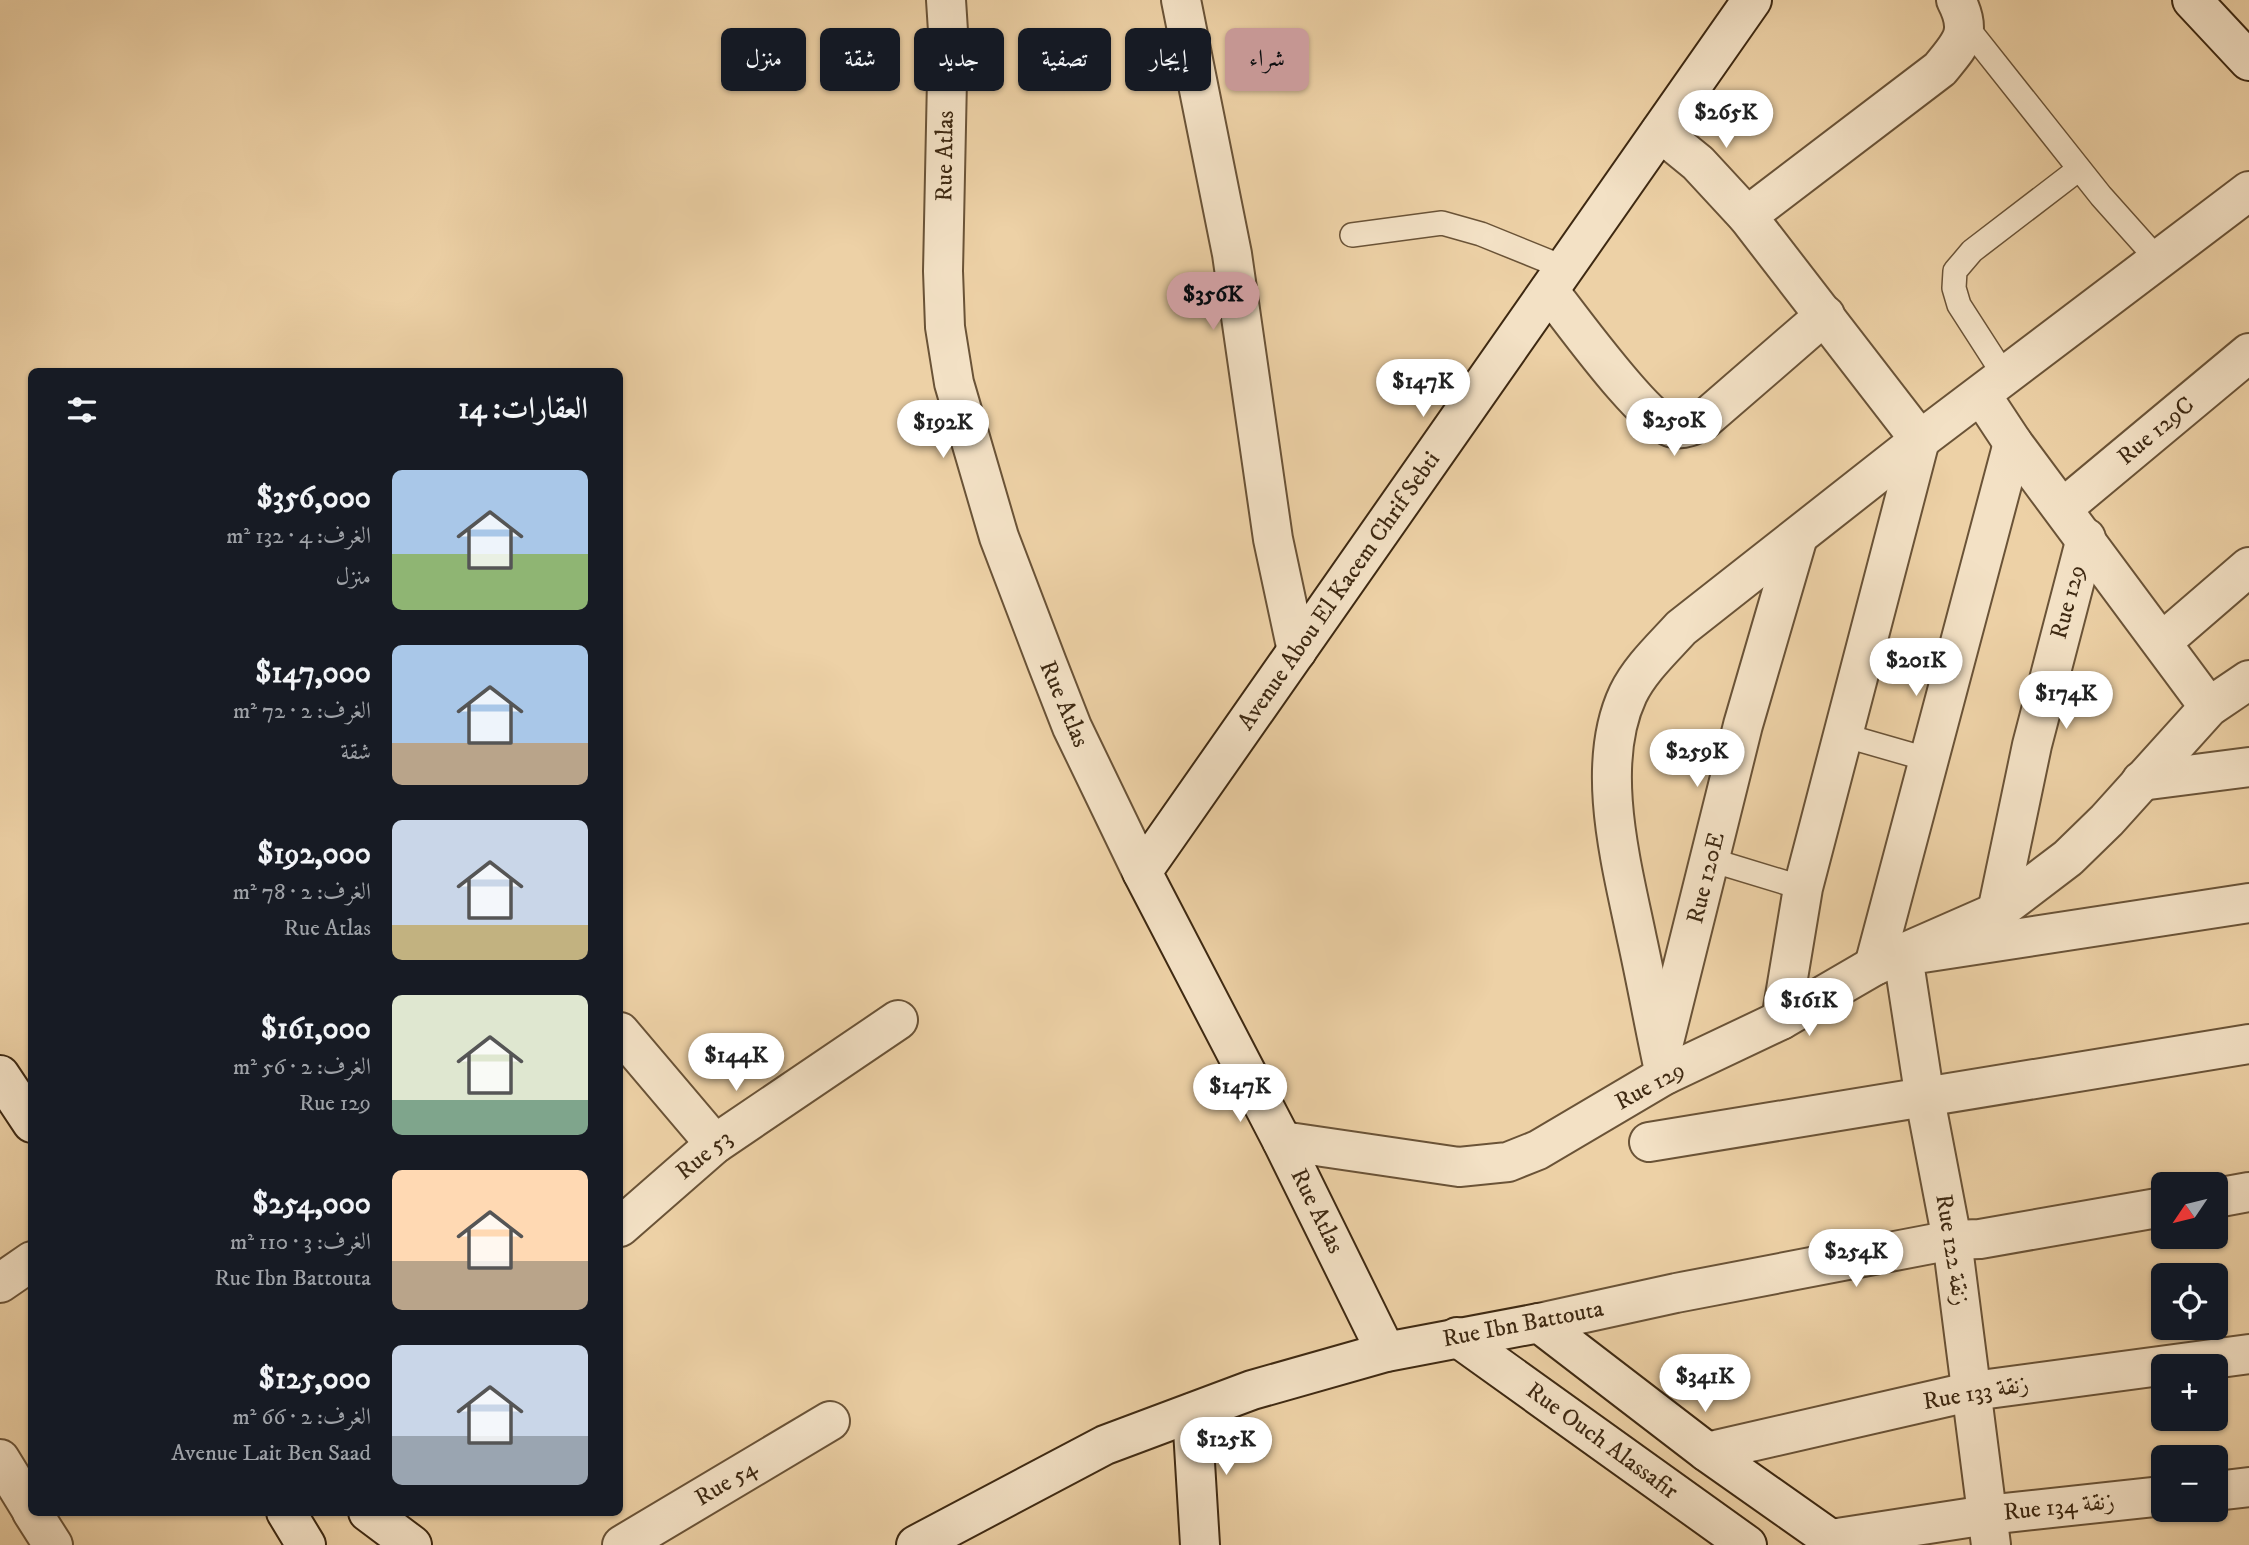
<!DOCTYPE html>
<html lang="ar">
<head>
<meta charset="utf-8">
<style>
  :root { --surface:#171b24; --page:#20242c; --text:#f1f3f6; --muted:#9ea1a6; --accent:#c59692 }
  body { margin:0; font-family:"IM FELL DW Pica",Amiri,serif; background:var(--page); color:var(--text); direction:rtl; height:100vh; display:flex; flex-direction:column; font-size:26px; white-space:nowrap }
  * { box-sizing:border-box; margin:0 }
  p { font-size:23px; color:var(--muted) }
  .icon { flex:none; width:38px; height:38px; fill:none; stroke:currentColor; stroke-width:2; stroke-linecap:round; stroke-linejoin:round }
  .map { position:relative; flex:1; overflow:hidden; direction:ltr }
  .drawer { position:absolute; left:28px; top:368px; width:595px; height:1148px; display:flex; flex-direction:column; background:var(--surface); border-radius:10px; box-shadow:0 2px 5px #0004; direction:rtl }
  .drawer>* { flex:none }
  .guide { position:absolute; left:644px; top:28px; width:665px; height:63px; direction:rtl; display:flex; gap:14px }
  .needle { width:46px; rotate:235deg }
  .fabs { position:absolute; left:2151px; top:1172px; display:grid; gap:14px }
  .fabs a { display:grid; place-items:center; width:77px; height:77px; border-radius:10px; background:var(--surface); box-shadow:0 2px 5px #0004; font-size:35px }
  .price { position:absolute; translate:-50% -60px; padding:0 16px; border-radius:24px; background:#fff; color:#222; font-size:23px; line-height:46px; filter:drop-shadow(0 2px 4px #0008) }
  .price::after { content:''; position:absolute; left:50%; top:42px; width:21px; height:16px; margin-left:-10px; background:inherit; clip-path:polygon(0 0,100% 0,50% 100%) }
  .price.selected { background:var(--accent); color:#111 }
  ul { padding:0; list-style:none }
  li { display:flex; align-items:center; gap:21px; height:175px; padding:0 35px }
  li span { display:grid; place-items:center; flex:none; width:196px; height:140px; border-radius:10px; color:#555 }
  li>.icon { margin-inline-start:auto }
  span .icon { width:84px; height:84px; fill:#fffc; stroke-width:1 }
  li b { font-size:30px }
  h2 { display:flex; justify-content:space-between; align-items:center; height:84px; padding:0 35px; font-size:30px }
  .chip { padding:0 24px; border-radius:10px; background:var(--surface); box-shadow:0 2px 5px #0004; font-size:24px; line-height:63px }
  .chip.selected { background:var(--accent); color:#111 }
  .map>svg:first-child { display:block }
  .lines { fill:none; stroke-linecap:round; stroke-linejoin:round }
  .lane-casing { stroke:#6a5337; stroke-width:26 }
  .street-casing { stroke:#6a5337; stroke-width:42 }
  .secondary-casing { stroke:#3e2912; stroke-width:42 }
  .lane { stroke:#f3e1c5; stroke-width:23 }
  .street { stroke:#f3e1c5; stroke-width:38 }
  .secondary { stroke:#f3e1c5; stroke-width:38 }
  .labels { text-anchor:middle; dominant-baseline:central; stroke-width:5; stroke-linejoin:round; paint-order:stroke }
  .street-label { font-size:24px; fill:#3e2912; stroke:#f3e1c5 }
</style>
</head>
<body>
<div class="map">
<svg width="2249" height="1545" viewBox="0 0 2249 1545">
  <rect width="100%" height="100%" fill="#edd1a6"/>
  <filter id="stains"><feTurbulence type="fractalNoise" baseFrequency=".00286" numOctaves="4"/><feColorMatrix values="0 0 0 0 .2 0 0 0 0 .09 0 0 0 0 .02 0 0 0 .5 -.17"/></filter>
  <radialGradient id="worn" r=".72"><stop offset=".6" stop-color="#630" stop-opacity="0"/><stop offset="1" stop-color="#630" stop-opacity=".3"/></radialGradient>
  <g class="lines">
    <g class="lane-casing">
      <g id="lane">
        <polyline points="1966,26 2101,196 2159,261"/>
        <polyline points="1352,235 1442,223 1481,234 1565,268"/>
        <polyline points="2006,378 1959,305 1954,288 1955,271 1972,251 2079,169"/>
        <polyline points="1843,735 1930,760"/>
        <polyline points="1711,860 1803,888"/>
      </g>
    </g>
    <g class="street-casing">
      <g id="street">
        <polyline points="946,0 948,31 943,271 945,327 954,383 999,537 1047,663 1072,727 1142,872"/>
        <polyline points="1181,0 1232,254 1273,539 1297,651"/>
        <polyline points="1660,132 1698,163 1747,216"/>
        <path d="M1549,291C1571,318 1645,423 1674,428C1686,430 1695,424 1705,419L1825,315"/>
        <polyline points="1982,396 2013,443 2209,707"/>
        <polyline points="2063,508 2249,353"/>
        <polyline points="2162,642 2249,567"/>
        <polyline points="2141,781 2249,767"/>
        <polyline points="1997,912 2032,745 2086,538"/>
        <polyline points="1874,966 2013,443"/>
        <path d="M1781,1020L1803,888L1920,440L1747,216L1940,69C1961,43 1973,33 1956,0"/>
        <polyline points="620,1032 715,1144"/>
        <polyline points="1663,1046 1743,725 1797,540"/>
        <path d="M1665,1075C1655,1030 1647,984 1637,939C1622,866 1594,766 1628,694C1640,669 1663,648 1681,628L1920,440L2249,191"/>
        <polyline points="1282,1141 1459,1167 1508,1162 1538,1150 1665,1075 1781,1020 1874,966 1997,912 2068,858 2107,820 2209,707 2249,680"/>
        <polyline points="1649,1142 2249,1044"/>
        <polyline points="2216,1198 2249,1192"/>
        <polyline points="620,1227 715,1144 898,1020"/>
        <polyline points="0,1283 32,1261"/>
        <polyline points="1539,1323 1676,1293 1952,1240 1980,1239 2163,1207"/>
        <polyline points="1707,1452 1973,1391 2249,1354"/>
        <polyline points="0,1459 32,1511"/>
        <polyline points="2216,1491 2249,1487"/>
        <polyline points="32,1512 53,1545"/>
        <polyline points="1831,1539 1987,1515 2163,1496"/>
        <polyline points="622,1545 830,1421"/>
        <polyline points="1991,1545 1952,1240 1925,1099 1903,956 2249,903"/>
      </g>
    </g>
    <g class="secondary-casing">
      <g id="secondary">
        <polyline points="2192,0 2249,61"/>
        <polyline points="0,1075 32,1123"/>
        <polyline points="1457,1337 1747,1545"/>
        <polyline points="1386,1352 1282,1141 1142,872 1752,0"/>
        <polyline points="1192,1413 1200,1545"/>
        <polyline points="286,1512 306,1545"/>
        <polyline points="368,1512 412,1545"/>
        <polyline points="916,1545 1105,1445 1252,1390 1386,1352 1539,1323 1707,1452 1839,1545"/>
      </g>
    </g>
    <use href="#lane" class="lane"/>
    <use href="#street" class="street"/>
    <use href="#secondary" class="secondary"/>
  </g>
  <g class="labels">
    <g class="street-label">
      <text transform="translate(945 156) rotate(-89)">Rue Atlas</text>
      <text transform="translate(2156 431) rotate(-40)">Rue 129C</text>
      <text transform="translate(1339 591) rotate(-55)">Avenue Abou El Kacem Chrif Sebti</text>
      <text transform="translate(2068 602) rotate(-75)">Rue 129</text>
      <text transform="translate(1064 704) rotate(67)">Rue Atlas</text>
      <text transform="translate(1706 878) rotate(-76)">Rue 120E</text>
      <text transform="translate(1650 1086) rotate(-29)">Rue 129</text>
      <text transform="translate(704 1155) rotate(-39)">Rue 53</text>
      <text transform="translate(1317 1211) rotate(64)">Rue Atlas</text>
      <text transform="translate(1952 1250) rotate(81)">Rue 122 زنقة</text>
      <text transform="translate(1523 1324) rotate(-11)">Rue Ibn Battouta</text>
      <text transform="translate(1976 1393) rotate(-10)">Rue 133 زنقة</text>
      <text transform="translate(1602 1441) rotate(36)">Rue Ouch Alassafir</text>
      <text transform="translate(726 1483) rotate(-31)">Rue 54</text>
      <text transform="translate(2059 1507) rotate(-6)">Rue 134 زنقة</text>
    </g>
  </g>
  <rect width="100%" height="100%" filter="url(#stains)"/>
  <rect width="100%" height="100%" fill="url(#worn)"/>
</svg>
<div class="fabs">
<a><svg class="needle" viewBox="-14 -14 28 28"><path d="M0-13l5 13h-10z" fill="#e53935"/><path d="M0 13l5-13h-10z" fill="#9ea1a6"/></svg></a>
<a><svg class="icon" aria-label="locate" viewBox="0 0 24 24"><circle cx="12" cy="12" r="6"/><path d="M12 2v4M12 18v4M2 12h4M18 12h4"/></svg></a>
<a>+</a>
<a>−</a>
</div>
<b class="price" style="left:1726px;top:150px">$265K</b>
<b class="price selected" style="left:1213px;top:332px">$356K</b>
<b class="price" style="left:1423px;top:419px">$147K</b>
<b class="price" style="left:1674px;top:458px">$250K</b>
<b class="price" style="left:943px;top:460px">$192K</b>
<b class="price" style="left:1916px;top:698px">$201K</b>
<b class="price" style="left:2066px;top:731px">$174K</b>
<b class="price" style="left:1697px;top:789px">$259K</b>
<b class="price" style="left:1809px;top:1038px">$161K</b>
<b class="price" style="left:736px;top:1093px">$144K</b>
<b class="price" style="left:1240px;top:1124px">$147K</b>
<b class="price" style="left:1856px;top:1289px">$254K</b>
<b class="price" style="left:1705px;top:1414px">$341K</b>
<b class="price" style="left:1226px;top:1477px">$125K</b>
<div class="guide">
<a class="chip selected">شراء</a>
<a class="chip">إيجار</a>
<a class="chip">تصفية</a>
<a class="chip">جديد</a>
<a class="chip">شقة</a>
<a class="chip">منزل</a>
</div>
<section class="drawer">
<h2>العقارات: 14<svg class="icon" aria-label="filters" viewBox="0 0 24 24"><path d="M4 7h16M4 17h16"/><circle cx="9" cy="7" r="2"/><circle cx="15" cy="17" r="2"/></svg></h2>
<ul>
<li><span style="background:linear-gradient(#a9c7e8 60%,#8fb573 0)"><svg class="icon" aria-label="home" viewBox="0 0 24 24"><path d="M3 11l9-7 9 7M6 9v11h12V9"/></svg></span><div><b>$356,000</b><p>الغرف: 4 · 132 m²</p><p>منزل</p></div></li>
<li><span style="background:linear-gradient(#a9c7e8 70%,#b9a48a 0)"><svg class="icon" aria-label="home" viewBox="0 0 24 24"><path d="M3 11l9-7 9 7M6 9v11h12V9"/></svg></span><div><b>$147,000</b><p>الغرف: 2 · 72 m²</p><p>شقة</p></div></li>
<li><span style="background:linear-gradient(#c9d6e8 75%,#c2b280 0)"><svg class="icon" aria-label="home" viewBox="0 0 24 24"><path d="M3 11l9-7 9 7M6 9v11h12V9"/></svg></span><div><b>$192,000</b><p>الغرف: 2 · 78 m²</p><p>Rue Atlas</p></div></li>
<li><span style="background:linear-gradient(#dfe7d0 75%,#7fa58c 0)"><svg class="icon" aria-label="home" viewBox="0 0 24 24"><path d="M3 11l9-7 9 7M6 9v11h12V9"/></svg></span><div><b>$161,000</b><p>الغرف: 2 · 56 m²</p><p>Rue 129</p></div></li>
<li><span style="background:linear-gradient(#ffd9b3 65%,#b9a48a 0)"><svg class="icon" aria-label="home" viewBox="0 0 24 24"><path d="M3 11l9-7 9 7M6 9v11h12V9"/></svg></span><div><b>$254,000</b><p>الغرف: 3 · 110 m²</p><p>Rue Ibn Battouta</p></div></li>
<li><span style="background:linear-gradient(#c9d6e8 65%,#9aa5b1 0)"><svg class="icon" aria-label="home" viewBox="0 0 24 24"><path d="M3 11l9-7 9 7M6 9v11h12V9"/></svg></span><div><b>$125,000</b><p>الغرف: 2 · 66 m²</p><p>Avenue Lait Ben Saad</p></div></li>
</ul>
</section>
</div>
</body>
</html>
